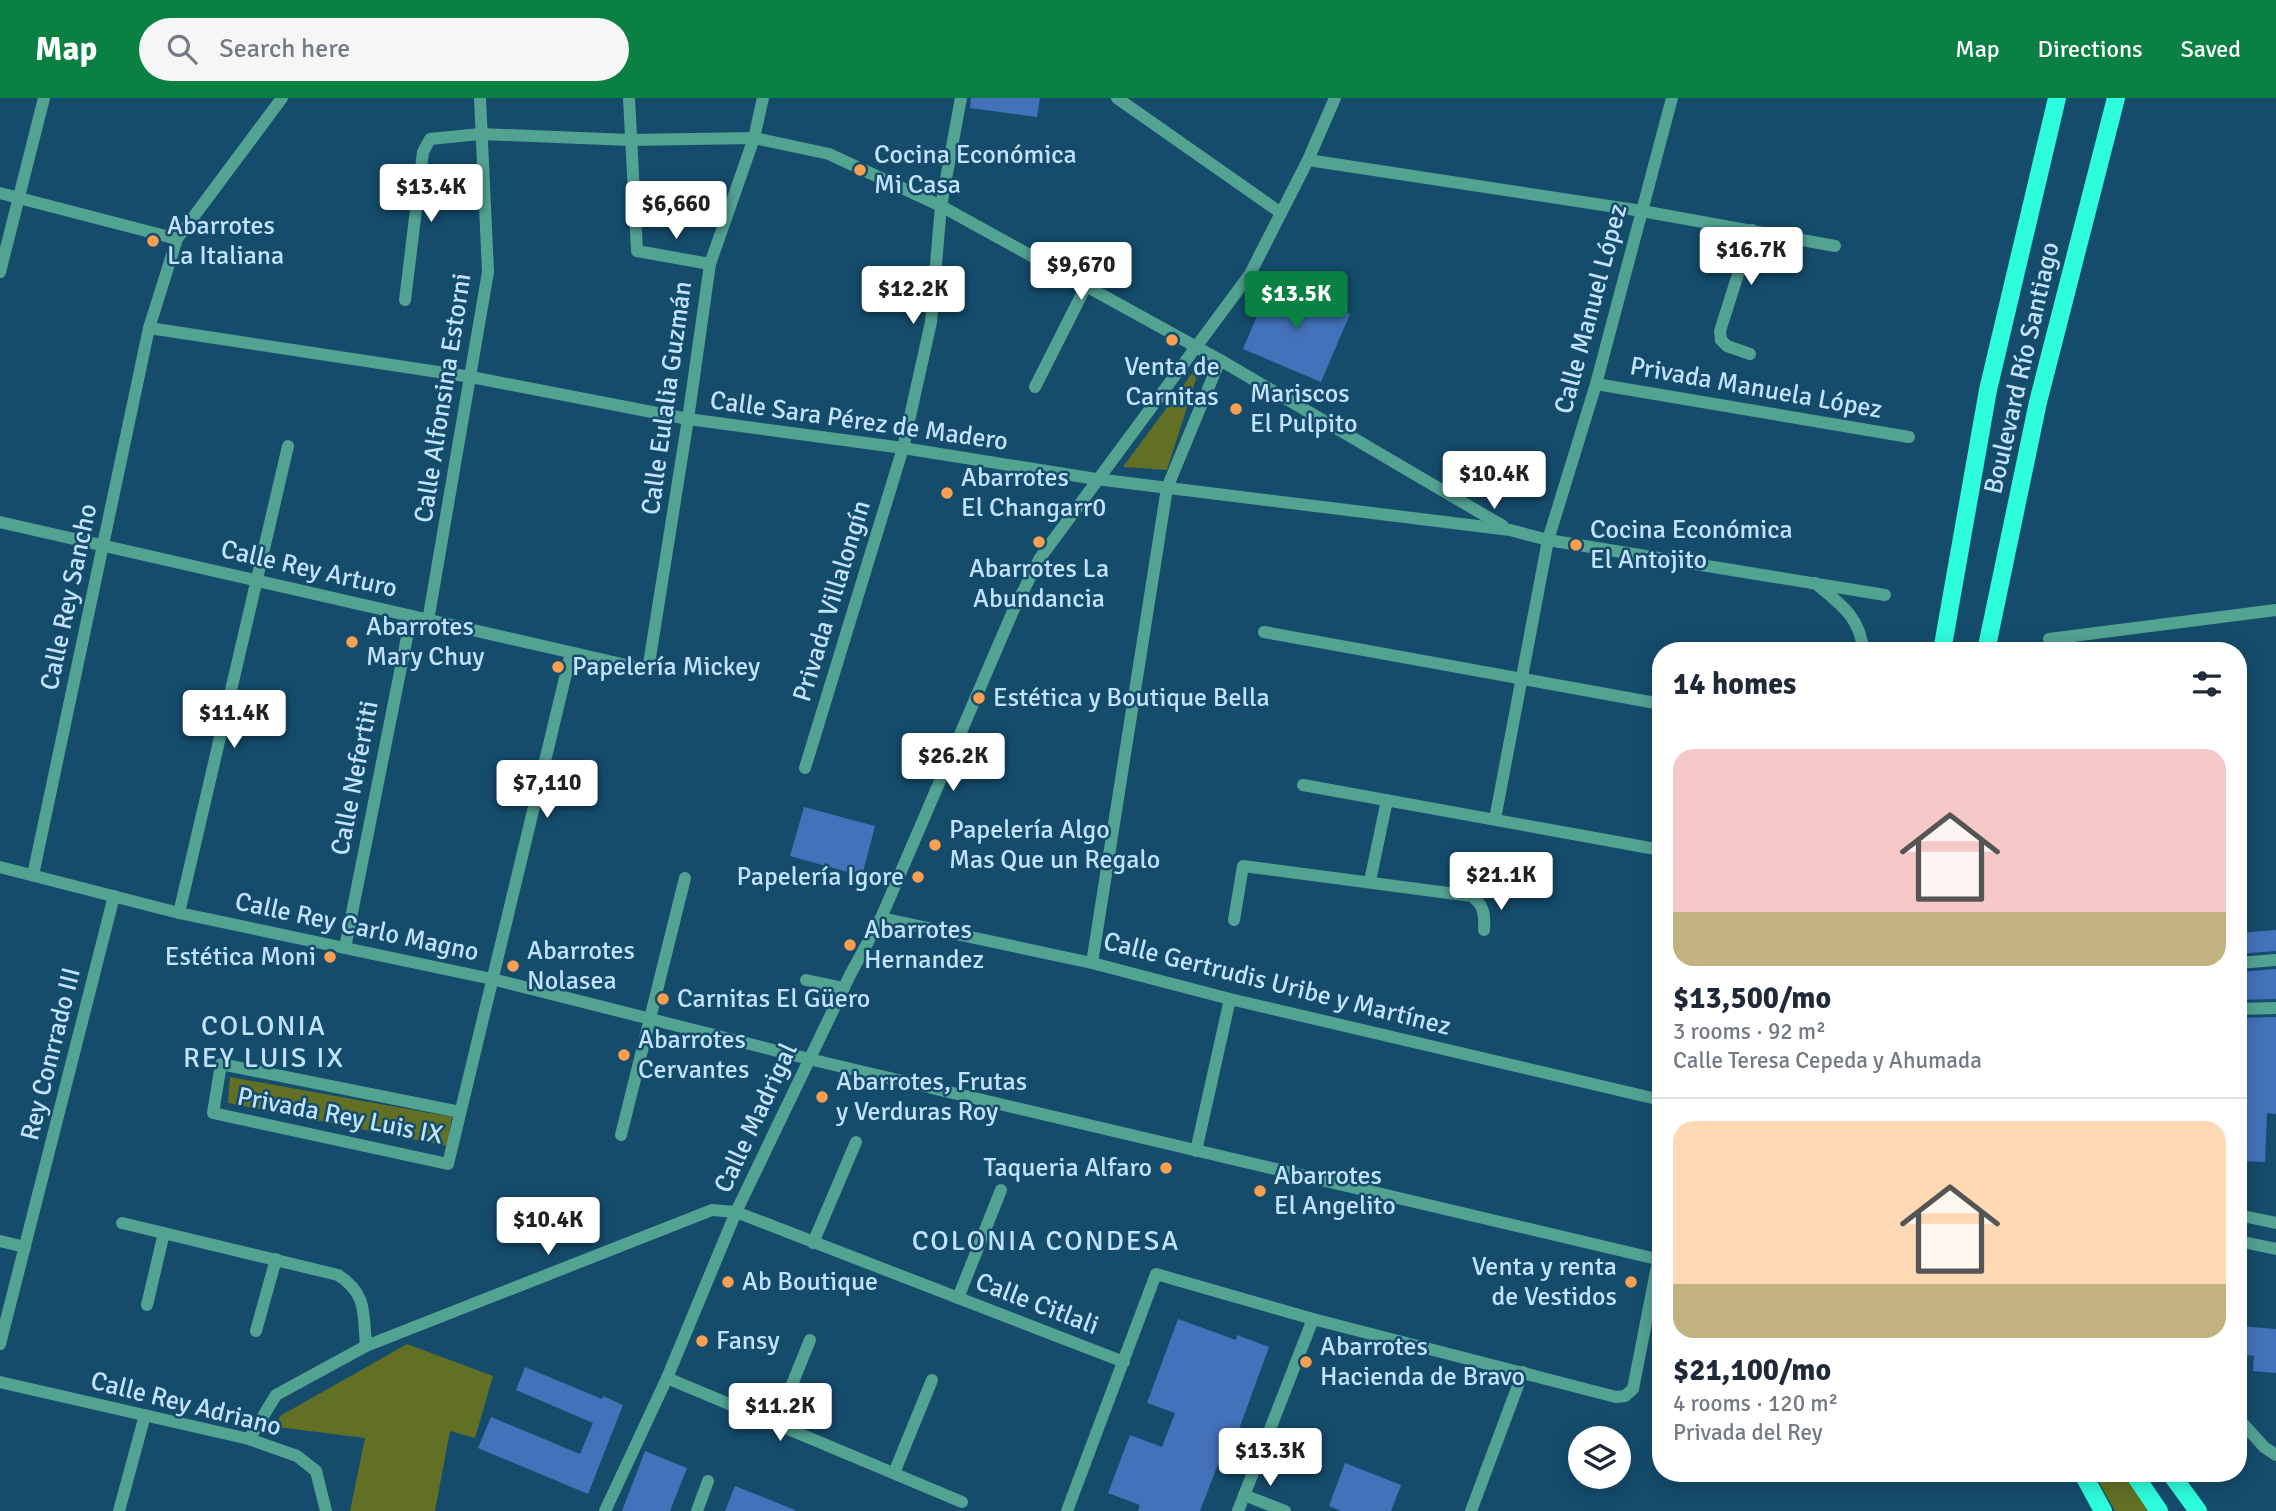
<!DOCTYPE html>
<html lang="en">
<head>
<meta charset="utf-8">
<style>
  :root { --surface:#fff; --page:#f6f6f7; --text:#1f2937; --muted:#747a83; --line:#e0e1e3; --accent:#0b8043 }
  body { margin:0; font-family:Signika,sans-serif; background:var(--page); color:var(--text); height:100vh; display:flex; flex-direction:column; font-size:26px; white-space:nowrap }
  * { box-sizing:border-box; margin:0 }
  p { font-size:23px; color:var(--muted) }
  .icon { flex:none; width:38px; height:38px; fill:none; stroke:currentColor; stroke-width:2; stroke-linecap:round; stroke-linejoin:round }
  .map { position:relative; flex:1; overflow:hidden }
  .panel { position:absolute; left:1652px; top:544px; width:595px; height:840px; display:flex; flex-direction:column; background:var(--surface); border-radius:28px; box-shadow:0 4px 18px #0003 }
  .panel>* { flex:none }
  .buttons { position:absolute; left:1568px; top:1328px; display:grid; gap:14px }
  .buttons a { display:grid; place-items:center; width:63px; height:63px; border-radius:50%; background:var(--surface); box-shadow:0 4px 18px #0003; font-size:35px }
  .price { position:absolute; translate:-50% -60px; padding:0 16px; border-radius:7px; background:#fff; color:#222; font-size:23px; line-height:46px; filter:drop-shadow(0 2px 4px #0008) }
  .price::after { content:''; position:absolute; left:50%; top:42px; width:21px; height:16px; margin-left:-10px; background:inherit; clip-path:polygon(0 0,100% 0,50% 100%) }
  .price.selected { background:var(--accent); color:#fff }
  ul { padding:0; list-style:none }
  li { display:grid; align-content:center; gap:14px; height:371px; padding:0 21px }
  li+li { border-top:2px solid var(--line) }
  li span { display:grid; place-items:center; height:217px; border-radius:21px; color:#555 }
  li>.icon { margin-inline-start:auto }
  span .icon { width:126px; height:126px; fill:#fffc; stroke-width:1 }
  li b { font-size:30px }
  h2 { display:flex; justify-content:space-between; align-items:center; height:84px; padding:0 21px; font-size:30px }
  header { display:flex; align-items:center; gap:42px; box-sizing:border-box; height:98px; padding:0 35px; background:var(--accent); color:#fff }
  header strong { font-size:33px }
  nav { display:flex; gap:38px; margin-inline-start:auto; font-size:24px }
  .search { width:490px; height:63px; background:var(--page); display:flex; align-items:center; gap:18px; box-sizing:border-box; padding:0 24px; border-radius:38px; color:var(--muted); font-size:26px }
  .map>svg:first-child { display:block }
  .green { fill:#627025 }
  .building { fill:#4372ba }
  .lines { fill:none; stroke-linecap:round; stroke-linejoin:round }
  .minor { stroke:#53a393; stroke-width:12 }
  .major { stroke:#2dfcdd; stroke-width:18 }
  .poi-dot { fill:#fa9f4f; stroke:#154c6c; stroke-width:2.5 }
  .labels { text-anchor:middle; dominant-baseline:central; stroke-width:5; stroke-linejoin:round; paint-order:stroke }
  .poi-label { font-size:26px; fill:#c1e3fb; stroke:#154c6c; text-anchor:start }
  .street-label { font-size:26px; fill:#c1e3fb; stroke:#154c6c }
  .neighbourhood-label { font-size:28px; letter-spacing:2px; fill:#c1e3fb; stroke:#154c6c }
</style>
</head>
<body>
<header>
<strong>Map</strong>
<div class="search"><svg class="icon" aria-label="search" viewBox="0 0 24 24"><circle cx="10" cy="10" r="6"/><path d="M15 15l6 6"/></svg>Search here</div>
<nav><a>Map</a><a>Directions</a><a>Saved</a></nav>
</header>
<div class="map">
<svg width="2276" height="1413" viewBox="0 0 2276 1413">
  <rect width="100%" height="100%" fill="#154c6c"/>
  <g class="green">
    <polygon points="1202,262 1167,372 1123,369"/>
    <polygon points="230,979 452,1019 447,1048 228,1005"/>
    <polygon points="407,1246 493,1278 475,1340 450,1333 435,1413 350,1413 365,1340 277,1329 280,1318"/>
    <polygon points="2094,1376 2126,1376 2152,1413 2115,1413"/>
  </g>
  <g class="building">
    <polygon points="971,0 1040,0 1037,19 970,10"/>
    <polygon points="1272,183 1350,216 1321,284 1243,251"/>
    <polygon points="804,709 875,728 862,778 790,758"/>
    <polygon points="2276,832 2276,853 2238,856 2238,835"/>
    <polygon points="2276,871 2276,901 2238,902 2238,874"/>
    <polygon points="2276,919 2276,1016 2267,1015 2265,1064 2238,1063 2238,920"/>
    <polygon points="1178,1221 1236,1242 1237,1237 1269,1249 1235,1342 1228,1340 1200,1413 1138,1413 1140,1407 1108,1395 1130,1337 1162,1349 1175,1315 1147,1305"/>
    <polygon points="2238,1228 2276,1231 2276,1275 2253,1273 2254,1258 2238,1256"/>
    <polygon points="525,1269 602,1301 603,1298 623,1307 588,1396 478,1350 491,1319 580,1356 593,1325 516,1292"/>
    <polygon points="645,1353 687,1370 670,1413 622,1413"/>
    <polygon points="1345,1365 1401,1387 1391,1413 1341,1413 1329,1408"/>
    <polygon points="735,1388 795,1412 795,1413 725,1413"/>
  </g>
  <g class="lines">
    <g class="minor">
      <polyline points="629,0 637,153 710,166"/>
      <polyline points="1117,0 1281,115"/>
      <polyline points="1308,62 1642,113 1835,148"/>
      <polyline points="0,95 177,141"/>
      <polyline points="0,174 44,0"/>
      <polyline points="405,202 423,54 430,41 480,36 630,42 754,40 829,56 941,108 1086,188 1220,262 1503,428"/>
      <polyline points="149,230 471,279 688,321 903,350 1096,381 1510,432 1548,442 1885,497"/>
      <polyline points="1750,256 1727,248 1721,242 1720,233 1752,132"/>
      <polyline points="1596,286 1909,339"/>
      <polyline points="1035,289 1086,188"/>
      <polyline points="0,424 648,572 688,321 710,166 754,40 763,0"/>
      <path d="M1815,485C1839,505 1861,519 1863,553"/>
      <polyline points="428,523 488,174 480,0"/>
      <polyline points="1264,534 1661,606"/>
      <polyline points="2049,541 2276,512"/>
      <polyline points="805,670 903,350 931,224 941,108 961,0"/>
      <polyline points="1303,687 1661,752"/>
      <polyline points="1495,721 1548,442 1596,286 1672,0"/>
      <polyline points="0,769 179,815 492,881 809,961 1661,1162"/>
      <polyline points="33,777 149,230 177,141 282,0"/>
      <polyline points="1370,783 1387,702"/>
      <polyline points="179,815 288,348"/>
      <polyline points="881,820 1092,865 1230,901 1661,1002"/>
      <path d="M1234,822L1243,768L1471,798C1484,806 1485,817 1484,832"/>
      <polyline points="345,850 411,519"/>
      <polyline points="1092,865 1167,390 1220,262"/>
      <polyline points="2238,865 2276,862"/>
      <polyline points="806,882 844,890"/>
      <polyline points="2238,911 2276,910"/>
      <polyline points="460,1014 221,966 213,1015 448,1066 571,555"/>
      <polyline points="621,1037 685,780"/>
      <polyline points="1196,1053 1230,901"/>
      <polyline points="2238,1117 2276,1125"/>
      <path d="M122,1125L338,1177C368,1196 363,1217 366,1248"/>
      <polyline points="0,1143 25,1149"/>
      <polyline points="2238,1143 2276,1151"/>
      <polyline points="813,1145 856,1044"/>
      <polyline points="958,1200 1001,1092"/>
      <polyline points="147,1207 164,1135"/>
      <polyline points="256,1233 276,1161"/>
      <polyline points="0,1246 114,798"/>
      <polyline points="667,1280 962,1404"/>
      <polyline points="0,1284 249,1341 297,1358 316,1373 326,1413"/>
      <polyline points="2238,1320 2264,1349 2276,1357"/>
      <polyline points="776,1326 810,1242"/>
      <polyline points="249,1341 276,1297 366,1248 712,1112 736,1114 1124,1264"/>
      <polyline points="894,1375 932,1282"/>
      <polyline points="1244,1397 1285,1413"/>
      <polyline points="119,1413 145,1317"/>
      <polyline points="605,1413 667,1280 736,1114 850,877 881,820 1013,513 1040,460 1250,176 1308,62 1335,0"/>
      <polyline points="697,1413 708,1383"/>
      <polyline points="1067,1413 1156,1176 1313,1221 1616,1299 1625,1298 1633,1291 1661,1148"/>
      <polyline points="1238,1413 1313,1221"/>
      <polyline points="1471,1413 1523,1274"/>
    </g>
    <g class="major">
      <polyline points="1942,553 1988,292 2057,0"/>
      <polyline points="1986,553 2038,304 2116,0"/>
      <polyline points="2083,1376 2103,1413"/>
      <polyline points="2134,1376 2159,1413"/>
      <polyline points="2171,1376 2198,1413"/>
    </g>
  </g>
  <g class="poi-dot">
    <circle cx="860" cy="72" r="7"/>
    <circle cx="153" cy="143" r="7"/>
    <circle cx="1172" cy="242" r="7"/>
    <circle cx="1236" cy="311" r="7"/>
    <circle cx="947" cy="395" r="7"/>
    <circle cx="1039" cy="444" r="7"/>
    <circle cx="1576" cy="447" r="7"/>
    <circle cx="352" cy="544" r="7"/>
    <circle cx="558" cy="569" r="7"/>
    <circle cx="979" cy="600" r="7"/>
    <circle cx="935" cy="747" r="7"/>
    <circle cx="918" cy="779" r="7"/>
    <circle cx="850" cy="847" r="7"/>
    <circle cx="330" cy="859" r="7"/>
    <circle cx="513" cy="868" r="7"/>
    <circle cx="663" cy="901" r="7"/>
    <circle cx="624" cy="957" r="7"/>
    <circle cx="822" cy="999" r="7"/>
    <circle cx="1166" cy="1070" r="7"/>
    <circle cx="1260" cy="1093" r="7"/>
    <circle cx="728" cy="1184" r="7"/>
    <circle cx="1631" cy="1184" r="7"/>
    <circle cx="702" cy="1243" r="7"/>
    <circle cx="1306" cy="1264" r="7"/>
  </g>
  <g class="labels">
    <g class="poi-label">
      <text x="874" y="57">Cocina Económica<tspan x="874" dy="30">Mi Casa</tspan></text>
      <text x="167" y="128">Abarrotes<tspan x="167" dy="30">La Italiana</tspan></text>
      <text x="1172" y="269" text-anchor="middle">Venta de<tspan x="1172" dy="30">Carnitas</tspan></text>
      <text x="1250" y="296">Mariscos<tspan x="1250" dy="30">El Pulpito</tspan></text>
      <text x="961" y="380">Abarrotes<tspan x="961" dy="30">El Changarr0</tspan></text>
      <text x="1590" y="432">Cocina Económica<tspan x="1590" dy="30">El Antojito</tspan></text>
      <text x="1039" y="471" text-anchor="middle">Abarrotes La<tspan x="1039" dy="30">Abundancia</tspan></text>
      <text x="366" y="529">Abarrotes<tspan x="366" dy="30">Mary Chuy</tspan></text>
      <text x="572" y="569">Papelería Mickey</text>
      <text x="993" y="600">Estética y Boutique Bella</text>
      <text x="949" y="732">Papelería Algo<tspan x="949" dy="30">Mas Que un Regalo</tspan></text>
      <text x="904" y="779" text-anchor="end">Papelería Igore</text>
      <text x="864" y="832">Abarrotes<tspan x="864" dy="30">Hernandez</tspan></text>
      <text x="527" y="853">Abarrotes<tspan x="527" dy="30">Nolasea</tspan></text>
      <text x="316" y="859" text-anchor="end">Estética Moni</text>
      <text x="677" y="901">Carnitas El Güero</text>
      <text x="638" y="942">Abarrotes<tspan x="638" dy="30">Cervantes</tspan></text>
      <text x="836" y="984">Abarrotes, Frutas<tspan x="836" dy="30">y Verduras Roy</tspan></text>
      <text x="1152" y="1070" text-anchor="end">Taqueria Alfaro</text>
      <text x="1274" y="1078">Abarrotes<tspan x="1274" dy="30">El Angelito</tspan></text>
      <text x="1617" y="1169" text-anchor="end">Venta y renta<tspan x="1617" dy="30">de Vestidos</tspan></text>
      <text x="742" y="1184">Ab Boutique</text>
      <text x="716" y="1243">Fansy</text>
      <text x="1320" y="1249">Abarrotes<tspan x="1320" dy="30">Hacienda de Bravo</tspan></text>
    </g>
    <g class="street-label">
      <text transform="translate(1591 211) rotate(-75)">Calle Manuel López</text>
      <text transform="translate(2022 270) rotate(-77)">Boulevard Río Santiago</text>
      <text transform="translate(1756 290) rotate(10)">Privada Manuela López</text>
      <text transform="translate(443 300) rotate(-81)">Calle Alfonsina Estorni</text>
      <text transform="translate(667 300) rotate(-82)">Calle Eulalia Guzmán</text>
      <text transform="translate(859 323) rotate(8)">Calle Sara Pérez de Madero</text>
      <text transform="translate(309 471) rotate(13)">Calle Rey Arturo</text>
      <text transform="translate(69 499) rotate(-78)">Calle Rey Sancho</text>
      <text transform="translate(832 503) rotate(-73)">Privada Villalongín</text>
      <text transform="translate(355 680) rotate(-79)">Calle Nefertiti</text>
      <text transform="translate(357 829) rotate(12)">Calle Rey Carlo Magno</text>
      <text transform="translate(1277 886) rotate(14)">Calle Gertrudis Uribe y Martínez</text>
      <text transform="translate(51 956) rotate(-76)">Rey Conrrado III</text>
      <text transform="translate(340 1018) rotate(11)">Privada Rey Luis IX</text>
      <text transform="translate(756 1020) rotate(-65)">Calle Madrigal</text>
      <text transform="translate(1037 1206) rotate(21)">Calle Citlali</text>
      <text transform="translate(186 1306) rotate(14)">Calle Rey Adriano</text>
    </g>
    <g class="neighbourhood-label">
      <text x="264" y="928">COLONIA<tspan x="264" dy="32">REY LUIS IX</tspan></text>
      <text x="1046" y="1143">COLONIA CONDESA</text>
    </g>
  </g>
</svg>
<div class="buttons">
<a><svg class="icon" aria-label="layers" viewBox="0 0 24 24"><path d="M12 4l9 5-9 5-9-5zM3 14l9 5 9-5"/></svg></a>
</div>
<b class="price" style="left:431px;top:126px">$13.4K</b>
<b class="price" style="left:676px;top:143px">$6,660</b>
<b class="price" style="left:1751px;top:189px">$16.7K</b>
<b class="price" style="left:1081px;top:204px">$9,670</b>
<b class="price" style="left:913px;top:228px">$12.2K</b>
<b class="price selected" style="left:1296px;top:233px">$13.5K</b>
<b class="price" style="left:1494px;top:413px">$10.4K</b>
<b class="price" style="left:234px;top:652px">$11.4K</b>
<b class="price" style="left:953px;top:695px">$26.2K</b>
<b class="price" style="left:547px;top:722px">$7,110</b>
<b class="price" style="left:1501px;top:814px">$21.1K</b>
<b class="price" style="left:548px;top:1159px">$10.4K</b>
<b class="price" style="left:780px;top:1345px">$11.2K</b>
<b class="price" style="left:1270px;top:1390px">$13.3K</b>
<section class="panel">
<h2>14 homes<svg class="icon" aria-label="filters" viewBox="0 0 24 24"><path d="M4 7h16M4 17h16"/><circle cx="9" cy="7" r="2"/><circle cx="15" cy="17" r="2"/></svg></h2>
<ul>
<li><span style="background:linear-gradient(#f6c9c9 75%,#c2b280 0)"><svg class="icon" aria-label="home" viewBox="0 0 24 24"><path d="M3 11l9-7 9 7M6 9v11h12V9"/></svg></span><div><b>$13,500/mo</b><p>3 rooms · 92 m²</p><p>Calle Teresa Cepeda y Ahumada</p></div></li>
<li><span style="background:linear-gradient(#ffd9b3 75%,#c2b280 0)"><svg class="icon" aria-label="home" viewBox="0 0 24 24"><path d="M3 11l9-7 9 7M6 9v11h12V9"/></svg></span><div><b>$21,100/mo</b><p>4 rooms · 120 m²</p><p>Privada del Rey</p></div></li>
</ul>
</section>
</div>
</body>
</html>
